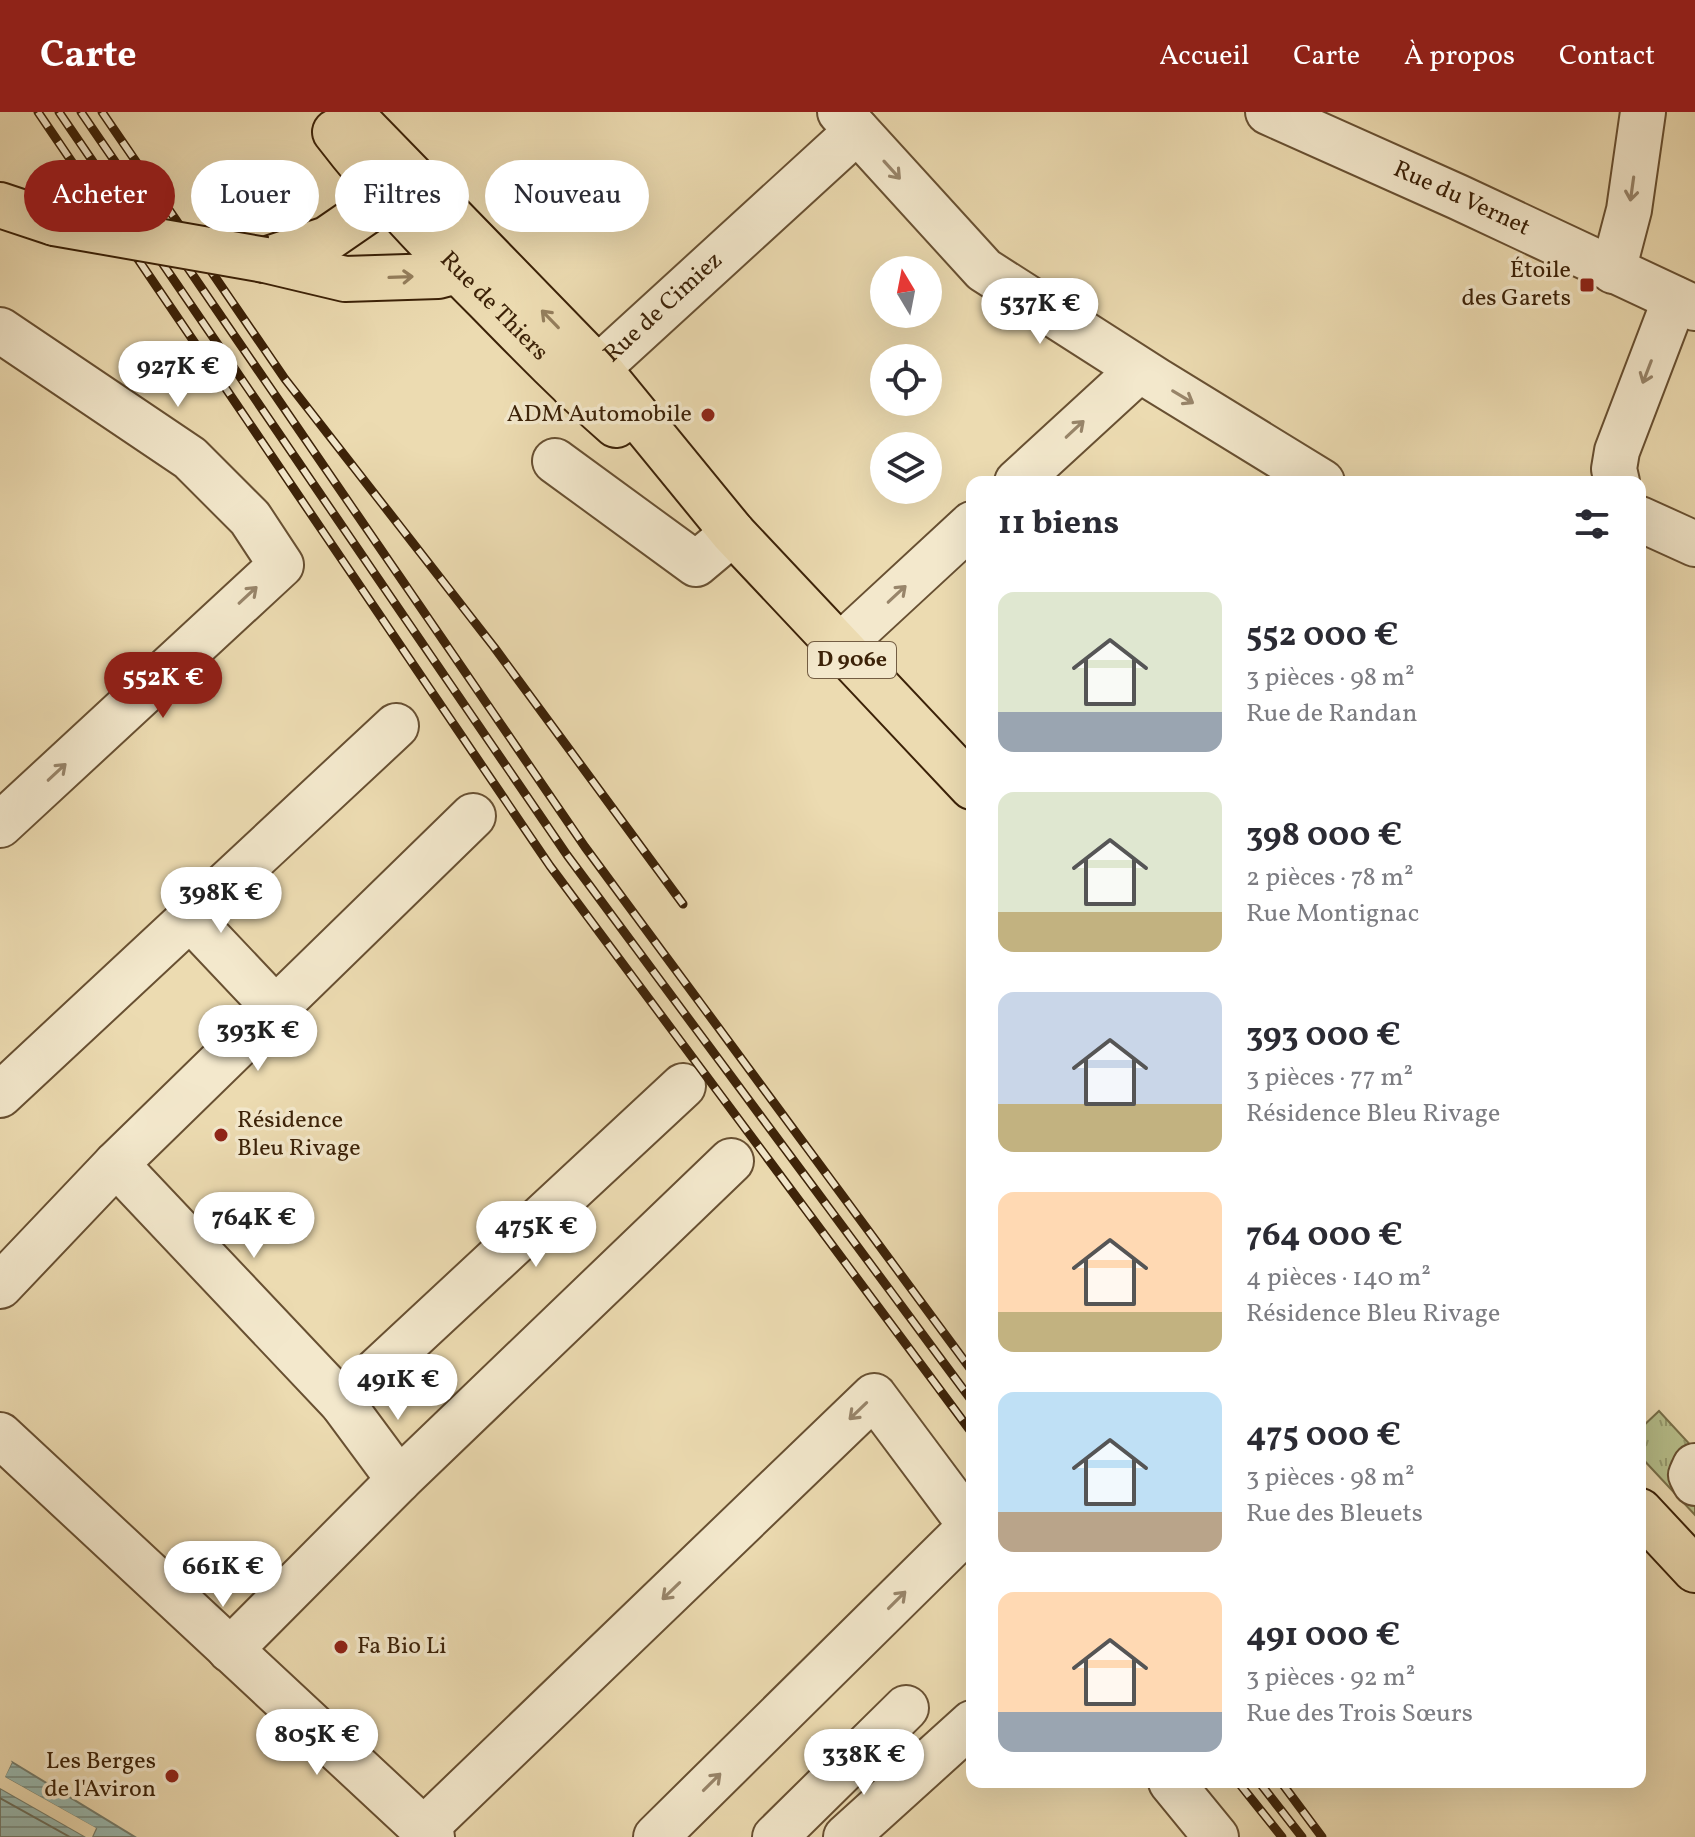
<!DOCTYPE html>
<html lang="fr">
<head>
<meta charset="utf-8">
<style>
  :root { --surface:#fff; --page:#f2f2f3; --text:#2b2b33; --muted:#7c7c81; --accent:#8f2418 }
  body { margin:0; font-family:Vollkorn,serif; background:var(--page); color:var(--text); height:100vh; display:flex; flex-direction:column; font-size:30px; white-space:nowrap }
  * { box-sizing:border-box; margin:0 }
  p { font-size:26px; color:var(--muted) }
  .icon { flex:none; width:44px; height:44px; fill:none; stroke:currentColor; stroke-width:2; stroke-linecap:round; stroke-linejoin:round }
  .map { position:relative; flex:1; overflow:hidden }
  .side { position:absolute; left:966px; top:364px; width:680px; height:1312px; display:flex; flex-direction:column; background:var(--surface); border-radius:16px; box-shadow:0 8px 32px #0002 }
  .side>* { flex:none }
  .banner { position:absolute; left:24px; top:48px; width:760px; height:72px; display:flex; gap:16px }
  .needle { width:52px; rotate:350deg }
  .controls { position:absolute; left:870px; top:144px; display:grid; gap:16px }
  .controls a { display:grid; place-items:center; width:72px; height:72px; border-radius:50%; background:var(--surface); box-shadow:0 8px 32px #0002; font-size:40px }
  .price { position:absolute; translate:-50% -68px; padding:0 18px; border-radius:28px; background:#fff; color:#222; font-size:26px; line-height:52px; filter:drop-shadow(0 2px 4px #0008) }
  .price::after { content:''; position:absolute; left:50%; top:48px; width:24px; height:18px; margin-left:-12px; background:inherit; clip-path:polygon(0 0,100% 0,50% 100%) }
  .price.active { background:var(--accent); color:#fff }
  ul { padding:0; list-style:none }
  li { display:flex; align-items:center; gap:24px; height:200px; padding:0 32px }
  li span { display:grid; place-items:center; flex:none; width:224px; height:160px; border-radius:16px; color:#555 }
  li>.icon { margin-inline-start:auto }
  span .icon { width:96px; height:96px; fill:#fffc; stroke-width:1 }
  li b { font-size:34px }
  h2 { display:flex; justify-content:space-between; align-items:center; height:96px; padding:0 32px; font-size:34px }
  .tag { padding:0 28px; border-radius:36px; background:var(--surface); box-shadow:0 8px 32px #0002; font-size:28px; line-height:72px }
  .tag.active { background:var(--accent); color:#fff }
  header { display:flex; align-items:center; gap:48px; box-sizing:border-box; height:112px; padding:0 40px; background:var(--accent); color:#fff }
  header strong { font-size:38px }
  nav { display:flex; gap:44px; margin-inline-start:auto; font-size:28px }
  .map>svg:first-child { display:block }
  .grass { fill:url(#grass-tufts); stroke:#7a714a; stroke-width:2 }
  .water { fill:url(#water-rules); stroke:#747d6d; stroke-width:2 }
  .pier { fill:#ecdbb1 }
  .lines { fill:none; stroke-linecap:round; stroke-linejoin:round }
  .shore { stroke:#6a6e5c; stroke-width:2 }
  .minor-casing { stroke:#685032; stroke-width:48 }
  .major-casing { stroke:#3c2208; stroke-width:48 }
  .minor { stroke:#f3e8cc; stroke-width:44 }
  .major { stroke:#ecdbb1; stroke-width:44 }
  .rail-casing { stroke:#3c2208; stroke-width:9 }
  .rail { stroke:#f3e8cc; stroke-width:6; stroke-dasharray:18; stroke-linecap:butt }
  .major-bridge-casing { stroke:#3c2208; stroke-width:48; stroke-linecap:butt }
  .major-bridge { stroke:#ecdbb1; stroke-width:44 }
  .oneway { stroke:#98856a }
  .oneway2 { stroke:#947e5c }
  .poi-dot { fill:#8f2418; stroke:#f3e8cc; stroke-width:3 }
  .labels { text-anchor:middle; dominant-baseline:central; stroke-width:7; stroke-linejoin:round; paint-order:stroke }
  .shield { fill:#f3e8cc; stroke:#735d43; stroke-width:2 }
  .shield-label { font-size:22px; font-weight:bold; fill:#3c2208 }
  .street-label { font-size:24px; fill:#3c2208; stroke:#f3e8cc }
  .poi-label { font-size:24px; fill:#3c2208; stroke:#f3e8cc; text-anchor:end }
</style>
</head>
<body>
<header>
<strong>Carte</strong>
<nav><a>Accueil</a><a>Carte</a><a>À propos</a><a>Contact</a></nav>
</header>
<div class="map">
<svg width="1695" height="1725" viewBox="0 0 1695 1725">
  <defs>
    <pattern id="grass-tufts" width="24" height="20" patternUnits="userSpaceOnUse" patternTransform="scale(2)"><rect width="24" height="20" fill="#b8c08c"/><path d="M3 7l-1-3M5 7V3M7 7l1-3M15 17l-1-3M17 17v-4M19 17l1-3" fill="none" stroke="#979c70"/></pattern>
    <pattern id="water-rules" width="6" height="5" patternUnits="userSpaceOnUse" patternTransform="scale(2)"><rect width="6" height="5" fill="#99bab1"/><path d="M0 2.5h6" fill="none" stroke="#7e978e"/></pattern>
  </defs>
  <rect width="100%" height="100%" fill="#ecdbb1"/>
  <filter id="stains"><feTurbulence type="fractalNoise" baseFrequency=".0025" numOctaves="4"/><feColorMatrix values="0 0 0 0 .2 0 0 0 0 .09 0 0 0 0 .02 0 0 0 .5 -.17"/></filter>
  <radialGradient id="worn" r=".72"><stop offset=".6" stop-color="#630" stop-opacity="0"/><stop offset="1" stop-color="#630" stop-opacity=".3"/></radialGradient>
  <polygon class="grass" points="1659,1299 1695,1338 1695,1403 1640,1344 1640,1317"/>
  <g class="water">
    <polygon points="12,1650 135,1725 92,1725 96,1717 4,1665"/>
    <polygon points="0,1676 86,1725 0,1725"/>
  </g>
  <polygon class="pier" points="9,1648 12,1650 5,1665 96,1716 92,1725 86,1725 0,1676 0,1672 89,1722 91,1718 2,1668 0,1664"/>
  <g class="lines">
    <polyline class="shore" points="0,1686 70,1725"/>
    <g class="minor-casing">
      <g id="minor">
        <polyline points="840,0 984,158 1156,268 1322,370"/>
        <path id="s1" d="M1268,0L1458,85L1695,196"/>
        <polyline points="1613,159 1629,98 1643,0"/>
        <polyline points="0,218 190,346 250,406 281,453 0,713"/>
        <path id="s2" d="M575,277L857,19"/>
        <polyline points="555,349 696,452 733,421"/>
        <polyline points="1017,370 1139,258"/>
        <polyline points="1617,370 1614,357 1617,339 1675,187"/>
        <polyline points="1640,407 1695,432"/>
        <polyline points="839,535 972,412"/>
        <polyline points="190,806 276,897"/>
        <polyline points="0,983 396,614"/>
        <polyline points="116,1052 342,1291 399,1368"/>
        <polyline points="0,1174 116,1052 473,704"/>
        <polyline points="342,1291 683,974"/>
        <polyline points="0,1323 432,1725"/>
        <polyline points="1695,1354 1691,1363 1695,1371"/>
        <polyline points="230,1538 399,1368 731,1049"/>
        <polyline points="1171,1670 1216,1725"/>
        <polyline points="424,1717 874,1284 971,1414 656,1725"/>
        <polyline points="775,1725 906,1596"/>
        <polyline points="846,1725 972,1611"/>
      </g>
    </g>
    <g class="major-casing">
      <g id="major">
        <polyline points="349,0 598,256 733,421 972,675"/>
        <path id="s3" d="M335,20C381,80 434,135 488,189C530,232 571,274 616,313"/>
        <polyline points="0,93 54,111"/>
        <polyline points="265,148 345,167 438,164 457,159"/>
        <polyline points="265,148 327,127 388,85"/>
        <polyline points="1640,1399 1695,1458"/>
      </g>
    </g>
    <use href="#minor" class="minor"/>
    <use href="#major" class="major"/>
    <g class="rail-casing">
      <g id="rail">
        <polyline points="38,0 550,754 972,1321"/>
        <polyline points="59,0 567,743 972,1289"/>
        <polyline points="81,0 585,735 972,1259"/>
        <polyline points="102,0 285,267 494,535 683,792"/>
        <polyline points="1238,1670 1282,1725"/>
        <polyline points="1259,1670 1302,1725"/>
        <polyline points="1281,1670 1322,1725"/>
      </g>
    </g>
    <use href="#rail" class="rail"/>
    <g class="major-bridge-casing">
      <polyline id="major-bridge" points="54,111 265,148"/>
    </g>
    <use href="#major-bridge" class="major-bridge"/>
  </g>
  <defs><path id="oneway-shaft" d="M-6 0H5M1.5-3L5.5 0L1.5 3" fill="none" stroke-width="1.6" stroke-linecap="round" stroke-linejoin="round" transform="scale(2)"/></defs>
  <g class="oneway">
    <use href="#oneway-shaft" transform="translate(892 58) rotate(48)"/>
    <use href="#oneway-shaft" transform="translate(1632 77) rotate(98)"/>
    <use href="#oneway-shaft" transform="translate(1647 260) rotate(111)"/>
    <use href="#oneway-shaft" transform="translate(1183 285) rotate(31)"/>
    <use href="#oneway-shaft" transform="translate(1075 317) rotate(-43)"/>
    <use href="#oneway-shaft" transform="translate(897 482) rotate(-43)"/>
    <use href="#oneway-shaft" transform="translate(248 483) rotate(-43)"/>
    <use href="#oneway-shaft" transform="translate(57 660) rotate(-43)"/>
    <use href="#oneway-shaft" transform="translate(858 1299) rotate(136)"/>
    <use href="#oneway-shaft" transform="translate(671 1479) rotate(136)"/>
    <use href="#oneway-shaft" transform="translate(897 1488) rotate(-45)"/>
    <use href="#oneway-shaft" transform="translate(712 1670) rotate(-45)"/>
  </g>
  <g class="oneway2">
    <use href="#oneway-shaft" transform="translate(401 165) rotate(-2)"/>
    <use href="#oneway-shaft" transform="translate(550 207) rotate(-134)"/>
  </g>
  <g class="poi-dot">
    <rect x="1579" y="165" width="16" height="16" rx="4"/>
    <circle cx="708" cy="303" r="8"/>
    <circle cx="221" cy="1023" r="8"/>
    <circle cx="341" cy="1535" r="8"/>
    <circle cx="172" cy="1664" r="8"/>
  </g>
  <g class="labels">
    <rect class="shield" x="808" y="530" width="88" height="36" rx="6"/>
    <g class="shield-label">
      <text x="852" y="548">D 906e</text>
    </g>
    <g class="street-label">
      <text stroke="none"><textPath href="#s1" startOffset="212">Rue du Vernet</textPath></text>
      <text stroke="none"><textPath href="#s3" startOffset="236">Rue de Thiers</textPath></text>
      <text stroke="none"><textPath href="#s2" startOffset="120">Rue de Cimiez</textPath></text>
    </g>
    <g class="poi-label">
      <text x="1571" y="159">Étoile<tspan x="1571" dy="28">des Garets</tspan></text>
      <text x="692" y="303">ADM Automobile</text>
      <text x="237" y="1009" text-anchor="start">Résidence<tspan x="237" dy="28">Bleu Rivage</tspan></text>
      <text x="357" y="1535" text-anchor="start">Fa Bio Li</text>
      <text x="156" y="1650">Les Berges<tspan x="156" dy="28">de l'Aviron</tspan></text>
    </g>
  </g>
  <rect width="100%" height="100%" filter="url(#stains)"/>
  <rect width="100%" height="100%" fill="url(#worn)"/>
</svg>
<div class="controls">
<a><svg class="needle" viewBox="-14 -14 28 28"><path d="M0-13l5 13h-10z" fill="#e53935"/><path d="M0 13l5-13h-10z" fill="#7c7c81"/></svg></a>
<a><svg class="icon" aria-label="locate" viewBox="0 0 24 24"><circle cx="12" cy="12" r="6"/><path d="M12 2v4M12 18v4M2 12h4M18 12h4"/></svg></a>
<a><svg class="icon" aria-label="layers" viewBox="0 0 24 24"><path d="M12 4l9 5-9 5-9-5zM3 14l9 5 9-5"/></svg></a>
</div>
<b class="price" style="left:1040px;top:234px">537K €</b>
<b class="price" style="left:178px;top:297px">927K €</b>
<b class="price active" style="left:163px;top:608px">552K €</b>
<b class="price" style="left:221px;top:823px">398K €</b>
<b class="price" style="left:258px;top:961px">393K €</b>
<b class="price" style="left:254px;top:1148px">764K €</b>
<b class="price" style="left:536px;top:1157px">475K €</b>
<b class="price" style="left:398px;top:1310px">491K €</b>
<b class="price" style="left:223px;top:1497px">661K €</b>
<b class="price" style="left:317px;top:1665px">805K €</b>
<b class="price" style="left:864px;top:1685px">338K €</b>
<div class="banner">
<a class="tag active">Acheter</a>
<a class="tag">Louer</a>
<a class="tag">Filtres</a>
<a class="tag">Nouveau</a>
</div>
<section class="side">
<h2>11 biens<svg class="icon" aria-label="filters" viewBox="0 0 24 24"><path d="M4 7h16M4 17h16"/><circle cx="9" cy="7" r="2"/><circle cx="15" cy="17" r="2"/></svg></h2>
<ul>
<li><span style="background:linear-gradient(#dfe7d0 75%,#9aa5b1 0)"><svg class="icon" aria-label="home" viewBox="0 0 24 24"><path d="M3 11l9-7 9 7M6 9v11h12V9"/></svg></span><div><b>552 000 €</b><p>3 pièces · 98 m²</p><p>Rue de Randan</p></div></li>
<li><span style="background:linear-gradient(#dfe7d0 75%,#c2b280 0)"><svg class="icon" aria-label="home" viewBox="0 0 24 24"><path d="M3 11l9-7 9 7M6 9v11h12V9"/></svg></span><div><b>398 000 €</b><p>2 pièces · 78 m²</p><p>Rue Montignac</p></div></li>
<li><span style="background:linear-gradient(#c9d6e8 70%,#c2b280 0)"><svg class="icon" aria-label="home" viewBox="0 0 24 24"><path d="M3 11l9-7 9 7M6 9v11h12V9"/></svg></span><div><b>393 000 €</b><p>3 pièces · 77 m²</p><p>Résidence Bleu Rivage</p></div></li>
<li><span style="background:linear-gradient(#ffd9b3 75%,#c2b280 0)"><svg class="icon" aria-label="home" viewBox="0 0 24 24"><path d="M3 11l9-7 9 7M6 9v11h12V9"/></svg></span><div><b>764 000 €</b><p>4 pièces · 140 m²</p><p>Résidence Bleu Rivage</p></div></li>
<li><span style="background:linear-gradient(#bfe0f5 75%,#b9a48a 0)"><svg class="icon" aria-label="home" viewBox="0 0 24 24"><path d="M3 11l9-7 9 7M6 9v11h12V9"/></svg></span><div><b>475 000 €</b><p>3 pièces · 98 m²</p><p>Rue des Bleuets</p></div></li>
<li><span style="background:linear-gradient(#ffd9b3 75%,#9aa5b1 0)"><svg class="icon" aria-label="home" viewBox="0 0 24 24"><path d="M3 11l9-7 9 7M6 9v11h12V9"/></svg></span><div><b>491 000 €</b><p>3 pièces · 92 m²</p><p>Rue des Trois Sœurs</p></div></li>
</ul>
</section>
</div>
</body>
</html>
